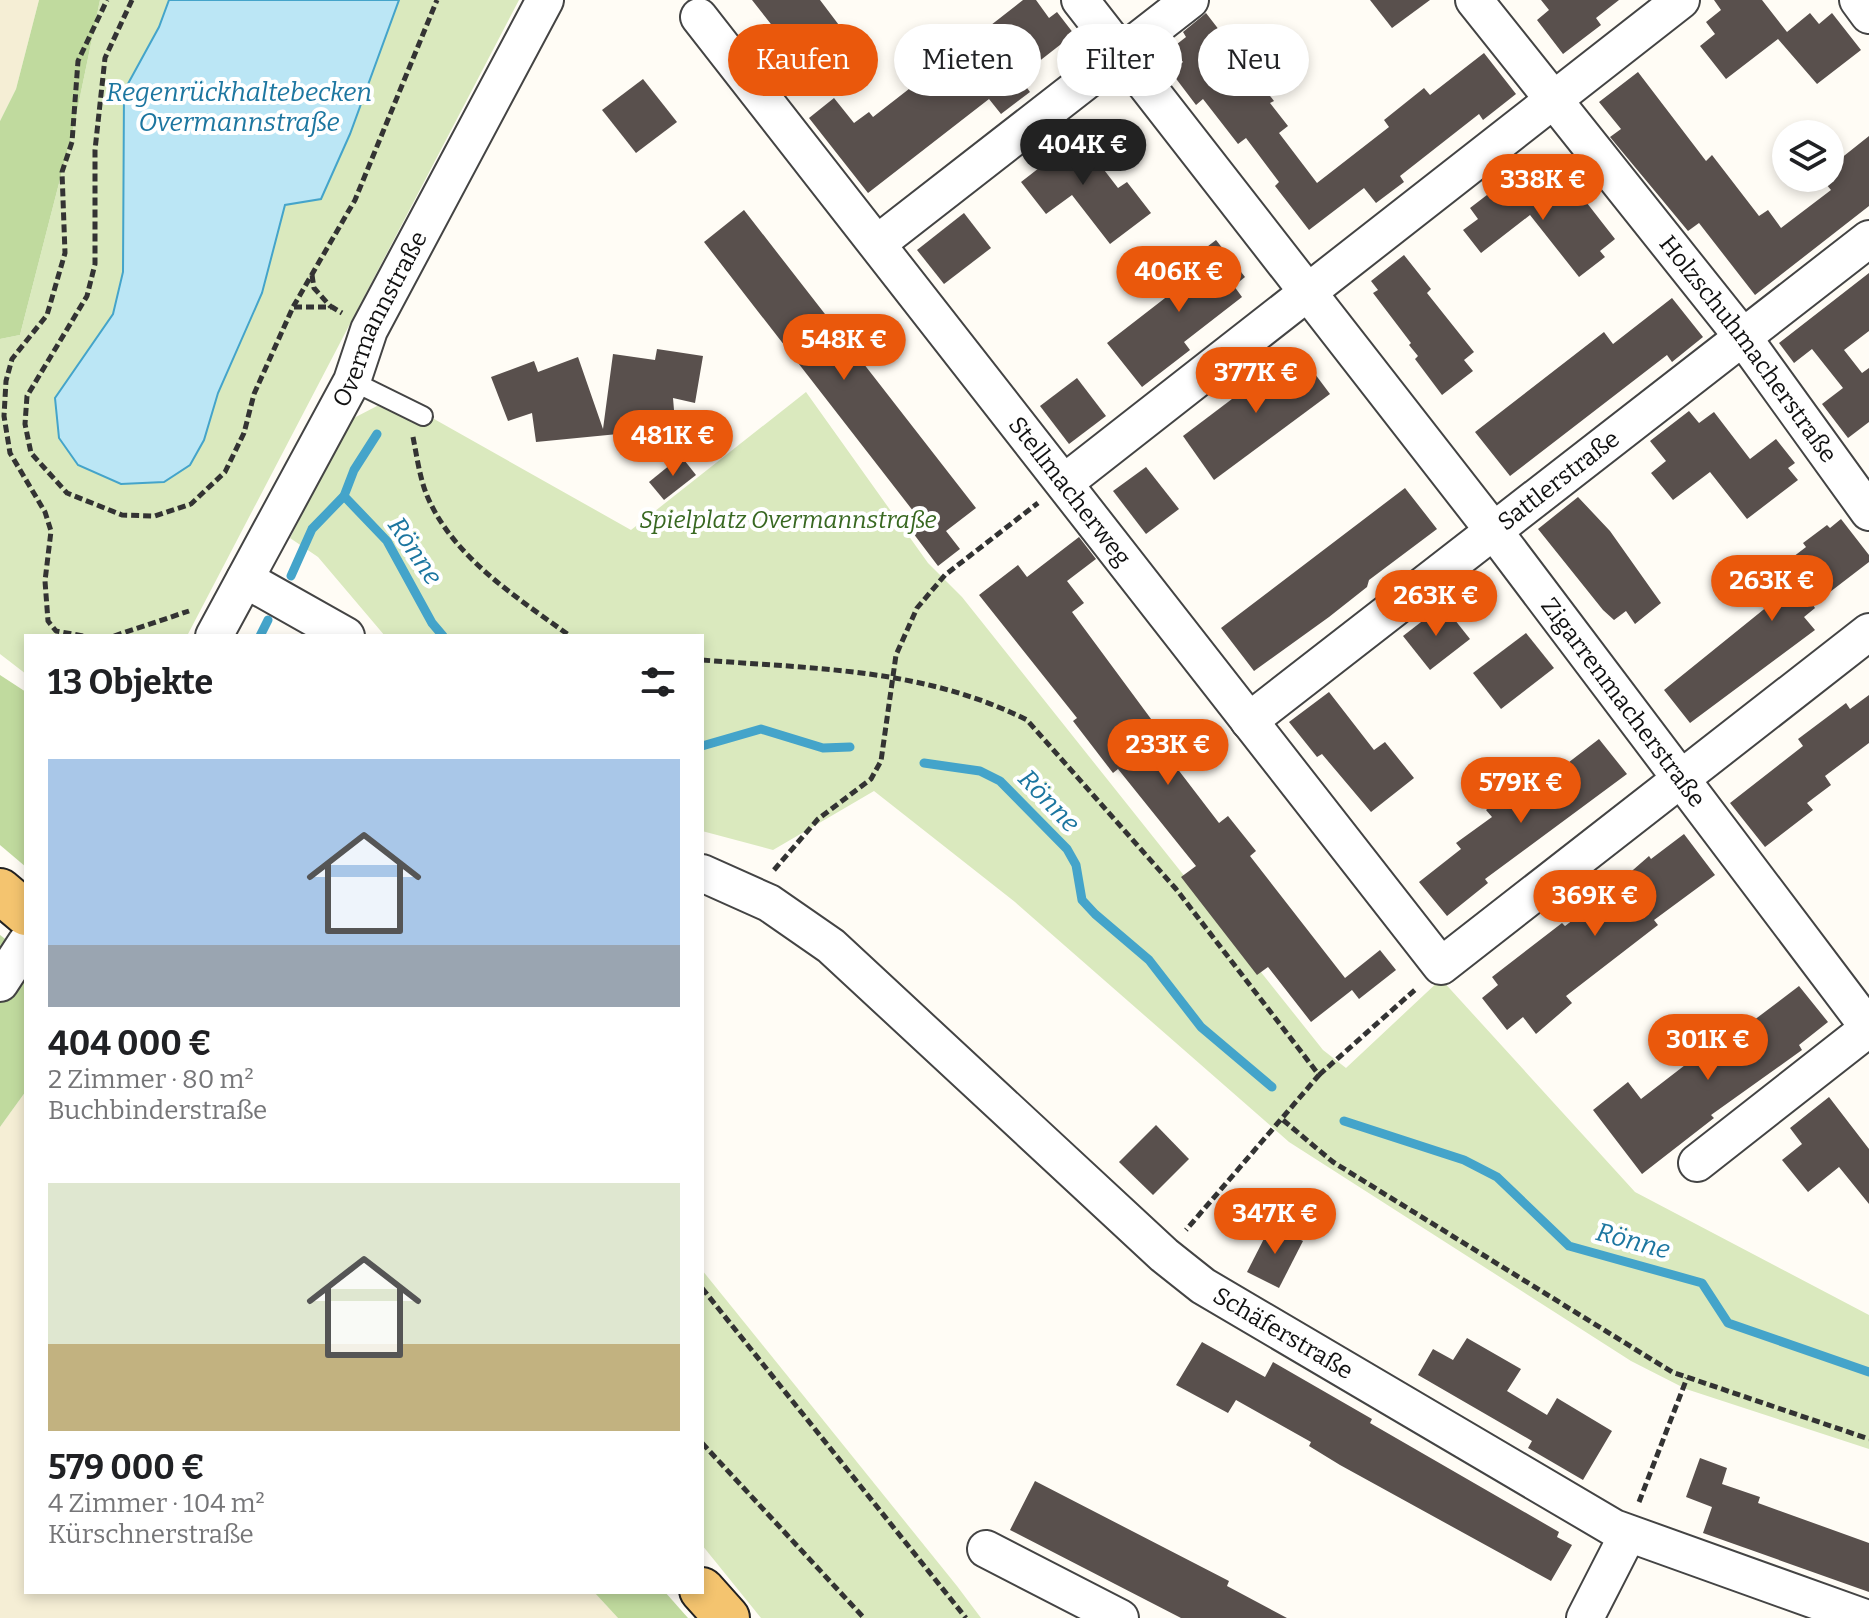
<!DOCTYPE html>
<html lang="de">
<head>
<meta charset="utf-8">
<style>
  :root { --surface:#fff; --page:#f2f2f2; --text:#202124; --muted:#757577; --accent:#ea580c }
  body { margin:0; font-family:Bitter,serif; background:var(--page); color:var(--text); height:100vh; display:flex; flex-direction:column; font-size:30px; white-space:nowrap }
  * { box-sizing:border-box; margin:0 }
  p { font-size:26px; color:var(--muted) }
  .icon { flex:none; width:44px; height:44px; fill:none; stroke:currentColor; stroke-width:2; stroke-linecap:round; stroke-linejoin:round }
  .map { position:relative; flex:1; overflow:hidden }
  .sheet { position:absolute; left:24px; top:634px; width:680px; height:960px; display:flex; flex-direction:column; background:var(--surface); border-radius:0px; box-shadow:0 4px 12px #0003 }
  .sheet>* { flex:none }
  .top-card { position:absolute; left:728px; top:24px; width:760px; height:72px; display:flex; gap:16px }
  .controls { position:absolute; left:1772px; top:120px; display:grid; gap:16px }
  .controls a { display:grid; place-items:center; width:72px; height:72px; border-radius:50%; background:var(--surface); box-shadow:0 4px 12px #0003; font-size:40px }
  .price { position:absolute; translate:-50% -68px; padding:0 18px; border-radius:28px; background:var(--accent); color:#fff; font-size:26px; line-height:52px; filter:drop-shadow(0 2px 4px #0008) }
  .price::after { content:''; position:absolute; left:50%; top:48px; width:24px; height:18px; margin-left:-12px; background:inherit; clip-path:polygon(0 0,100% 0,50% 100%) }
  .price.current { background:#222; color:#fff }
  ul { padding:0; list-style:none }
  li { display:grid; align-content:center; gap:16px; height:424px; padding:0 24px }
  li span { display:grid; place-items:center; height:248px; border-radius:0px; color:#555 }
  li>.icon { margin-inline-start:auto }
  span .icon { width:144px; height:144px; fill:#fffc; stroke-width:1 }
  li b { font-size:34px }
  h2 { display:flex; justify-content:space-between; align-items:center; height:96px; padding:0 24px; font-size:34px }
  .chip { padding:0 28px; border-radius:36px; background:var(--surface); box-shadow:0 4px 12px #0003; font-size:28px; line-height:72px }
  .chip.current { background:var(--accent); color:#fff }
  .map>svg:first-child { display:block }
  .farmland { fill:#f5eed5 }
  .green { fill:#dae9be }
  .forest { fill:#c0da9e }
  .water { fill:#bbe6f5; stroke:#44a4ca; stroke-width:2 }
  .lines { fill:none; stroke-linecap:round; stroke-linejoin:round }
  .stream { stroke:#44a4ca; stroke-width:9 }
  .building { fill:#59504d }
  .service-casing { stroke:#444; stroke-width:22 }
  .minor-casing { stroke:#444; stroke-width:40 }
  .primary-casing { stroke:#222; stroke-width:48 }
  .path { stroke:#333; stroke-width:5; stroke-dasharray:8 4; stroke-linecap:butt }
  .service { stroke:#fff; stroke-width:18 }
  .minor { stroke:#fff; stroke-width:36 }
  .primary { stroke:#f4c46f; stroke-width:44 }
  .labels { text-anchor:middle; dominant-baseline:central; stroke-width:8; stroke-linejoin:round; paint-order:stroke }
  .street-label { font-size:24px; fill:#111; stroke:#fff }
  .park-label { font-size:24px; font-style:italic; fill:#386821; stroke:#fff }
  .water-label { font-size:26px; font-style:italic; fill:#1c76a0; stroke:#fff }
</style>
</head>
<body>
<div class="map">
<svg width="1869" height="1618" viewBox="0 0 1869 1618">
  <rect width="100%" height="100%" fill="#fffcf5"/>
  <g class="farmland">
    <polygon points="0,0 39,0 16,89 0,121"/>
    <polygon points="26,1091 26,1592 594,1592 618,1618 0,1618 0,1127"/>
  </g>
  <g class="green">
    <polygon points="100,0 169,0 159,27 123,272 113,314 55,398 204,440 218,393 262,293 285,205 321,198 350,134 399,0 519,0 187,636 26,636 26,674 0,654 0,339 20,335 75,121"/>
    <polygon points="806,392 928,563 962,597 1323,1050 1346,1068 1441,979 1635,1192 1869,1315 1869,1449 1686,1389 1631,1361 1289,1142 1015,902 874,791 773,850 702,831 702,636 385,636 318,557 290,538 350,420 377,406 427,415 631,530"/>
    <polygon points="702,1270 957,1586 981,1618 761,1618 702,1545"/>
  </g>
  <g class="forest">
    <polygon points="39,0 100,0 75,121 20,335 0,339 0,121 16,89"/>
    <polygon points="0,675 26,692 26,867 0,845"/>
    <polygon points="0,935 26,955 26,1091 0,1127"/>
    <polygon points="594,1592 665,1592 688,1618 618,1618"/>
  </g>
  <polygon class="water" points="169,0 399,0 350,134 321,199 285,205 262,293 218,393 204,440 190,465 164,482 121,484 78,465 59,438 55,398 113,314 123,272 124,91 159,27"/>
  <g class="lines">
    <g class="stream">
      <polyline points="344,496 387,541 432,623 443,636"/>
      <polyline points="291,576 312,529 344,496 354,470 377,434"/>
      <polyline points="260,636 268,620"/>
      <polyline points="702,746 761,729 823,748 850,747"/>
      <polyline points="924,763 980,771 1000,781 1067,849 1076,865 1082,900 1095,914 1149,960 1201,1027 1272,1087"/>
      <polyline points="1344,1121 1464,1160 1497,1177 1569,1246 1702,1283 1728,1323 1869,1372"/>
    </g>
  </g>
  <g class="building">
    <polygon points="752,0 820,0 851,41 809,74 788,47 783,52 768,32 774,28"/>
    <polygon points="1023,0 1036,0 1049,18 1057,12 1074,34 1019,77 1030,92 1001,114 989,99 868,193 809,118 834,98 854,123 869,112 873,117"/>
    <polygon points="1370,0 1430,0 1392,28"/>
    <polygon points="1541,0 1619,0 1596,18 1601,25 1563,54 1537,20 1549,10"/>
    <polygon points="1714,0 1762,0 1787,32 1810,13 1819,24 1832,13 1861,50 1817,84 1778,39 1726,79 1700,46 1715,34 1706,22 1721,10"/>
    <polygon points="1206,13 1274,101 1270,103 1288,126 1279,133 1317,183 1389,127 1384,120 1424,88 1430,95 1484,53 1516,94 1483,120 1479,114 1400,176 1404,182 1376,203 1364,188 1309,230 1275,186 1279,182 1246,138 1238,144 1203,99 1196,105 1171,72 1183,62 1172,48 1186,37 1183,32"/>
    <polygon points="1638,72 1706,161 1712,155 1759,216 1768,210 1781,228 1831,190 1821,178 1830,178 1830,167 1869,136 1869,206 1755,295 1699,223 1688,231 1610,137 1621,129 1599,102"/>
    <polygon points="643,79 677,122 636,153 602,110"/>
    <polygon points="1071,127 1118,188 1127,182 1151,213 1110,244 1072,195 1046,214 1021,182 1039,168 1031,157"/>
    <polygon points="1513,175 1537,205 1569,180 1615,239 1600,251 1605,257 1579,277 1530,215 1481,253 1463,230 1478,219 1470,208"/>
    <polygon points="744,210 976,508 946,531 960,549 938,566 913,533 924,525 704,242"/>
    <polygon points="964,213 991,248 944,284 917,250"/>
    <polygon points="1216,240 1245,277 1234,286 1242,297 1184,342 1190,350 1142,387 1107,343 1178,288 1169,276"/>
    <polygon points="1404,255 1431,289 1427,293 1474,352 1464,360 1473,371 1442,395 1415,359 1418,356 1409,345 1411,343 1373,293 1378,290 1371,281"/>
    <polygon points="1869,273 1869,331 1844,350 1862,373 1869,368 1869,422 1848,438 1822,404 1843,388 1812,349 1794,363 1779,343"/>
    <polygon points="1672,298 1703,337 1672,362 1667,355 1510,476 1475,432 1604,332 1613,344"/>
    <polygon points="657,349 703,356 695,403 673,398 676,434 618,440 618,434 536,442 532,413 508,421 491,377 534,361 538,372 578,357 603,429 613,354 655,360"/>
    <polygon points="1297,350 1330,394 1214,480 1183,436"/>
    <polygon points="1077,378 1106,416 1069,444 1040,406"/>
    <polygon points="1689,411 1699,423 1714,412 1750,459 1776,439 1795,463 1788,468 1798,480 1747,519 1710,472 1673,500 1651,473 1666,461 1650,441"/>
    <polygon points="681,456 696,475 664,500 649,482"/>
    <polygon points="1146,467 1179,509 1146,534 1113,491"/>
    <polygon points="1405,488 1437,529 1369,580 1367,587 1329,617 1254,671 1221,628"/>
    <polygon points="1578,497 1610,531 1661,603 1635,624 1626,611 1614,620 1603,610 1538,529"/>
    <polygon points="1841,519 1869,555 1869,562 1813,605 1815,608 1804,617 1815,630 1690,723 1664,690 1784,593 1778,585 1801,567 1793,557 1806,547 1803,543 1827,525 1830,528"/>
    <polygon points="1079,537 1096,559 1067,581 1084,603 1072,612 1154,723 1147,729 1219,823 1228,816 1256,851 1250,856 1345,978 1380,950 1396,970 1359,999 1352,990 1311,1022 1268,967 1257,975 1181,877 1196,866 1118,769 1113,773 1073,721 1077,718 979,595 1018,565 1027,577"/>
    <polygon points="1443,605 1470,639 1430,670 1403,636"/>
    <polygon points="1526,633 1554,668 1501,709 1473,673"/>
    <polygon points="1329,692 1374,750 1385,742 1414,778 1371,812 1322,754 1317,757 1289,722"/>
    <polygon points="1869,695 1869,743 1825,776 1831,785 1807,803 1813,810 1765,847 1730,803 1803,746 1798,739 1846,703 1850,709"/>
    <polygon points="1599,739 1627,774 1485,879 1488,883 1447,916 1419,882 1461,849 1456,843 1492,817 1486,810 1497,801 1526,779 1534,789"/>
    <polygon points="1684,834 1715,875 1654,920 1658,925 1566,996 1572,1003 1536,1034 1523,1017 1507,1030 1482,998 1498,985 1492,977 1562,923 1565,926 1594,904 1649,856 1651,859"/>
    <polygon points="1799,986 1828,1022 1799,1045 1802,1050 1711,1115 1714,1118 1642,1174 1593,1110 1628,1082 1641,1099 1737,1025 1741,1030"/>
    <polygon points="1829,1097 1869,1149 1869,1204 1839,1167 1808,1192 1782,1160 1802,1144 1790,1128"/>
    <polygon points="1156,1125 1189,1159 1153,1195 1119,1162"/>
    <polygon points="1271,1225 1303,1241 1279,1288 1247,1272"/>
    <polygon points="1467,1338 1521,1369 1507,1391 1547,1415 1557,1398 1612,1431 1583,1480 1528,1448 1532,1441 1418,1375 1433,1349 1453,1360"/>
    <polygon points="1202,1342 1265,1377 1273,1362 1372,1419 1370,1423 1559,1532 1557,1537 1572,1545 1551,1581 1340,1465 1309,1446 1311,1442 1236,1400 1228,1413 1176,1385"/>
    <polygon points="1700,1458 1727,1468 1722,1484 1760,1497 1758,1503 1869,1543 1869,1592 1703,1533 1712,1507 1686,1497"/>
    <polygon points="1035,1481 1229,1581 1227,1586 1287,1618 1181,1618 1010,1530"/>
  </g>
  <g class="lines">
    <g class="service-casing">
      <polyline id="service" points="352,381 423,416"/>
    </g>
    <g class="minor-casing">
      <g id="minor">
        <path id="s1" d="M1080,0L1493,530L1869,1028"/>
        <path id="s2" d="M1474,0L1742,336L1869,512"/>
        <polyline points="1858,0 1869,15"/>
        <path id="s3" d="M699,17L1441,966L1869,632"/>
        <polyline points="878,243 1190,0"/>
        <polyline points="1064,483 1681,0"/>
        <polyline points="245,579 346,636"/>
        <path id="s4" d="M214,636L352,381L369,330L545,0"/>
        <path id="s5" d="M1249,721L1869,239"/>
        <path id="s6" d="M702,873L769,903L831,946L1164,1255L1203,1286L1614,1528L1865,1618"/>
        <polyline points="0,983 26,943"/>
        <polyline points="1697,1163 1869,1028"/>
        <polyline points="986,1549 1120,1618"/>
        <polyline points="1585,1618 1628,1534"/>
      </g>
    </g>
    <g class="primary-casing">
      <g id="primary">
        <polyline points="0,891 26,913"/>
        <polyline points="702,1590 727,1618"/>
      </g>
    </g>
    <g class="path">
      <polyline points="132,0 105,58 95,150 95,264 87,296 27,396 25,424 31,453 67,493 122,515 155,516 191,504 225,472 244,433 254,394 293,307 355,200 437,0"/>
      <polyline points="312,275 314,288 331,307"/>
      <polyline points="294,307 332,307 342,313"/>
      <path d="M413,437C417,457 420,480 428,498C455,559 518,598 570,636"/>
      <polyline points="83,636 56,631 48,621 45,581 51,531 45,512 10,453 4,416 6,381 12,359 47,315 65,253 62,172 72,142 78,61 107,0"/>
      <polyline points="114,636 189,611"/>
      <path d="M702,660C815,669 923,668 1027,720L1176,889L1319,1075L1186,1230"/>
      <polyline points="774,870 818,819 871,779 881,761 896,655 917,608 945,575 1038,503"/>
      <polyline points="1319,1075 1417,988"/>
      <polyline points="1283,1120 1333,1162 1672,1372 1869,1439"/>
      <polyline points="702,1288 966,1618"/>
      <polyline points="702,1443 864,1618"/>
      <polyline points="1639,1502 1687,1378"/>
    </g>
    <use href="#service" class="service"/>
    <use href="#minor" class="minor"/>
    <use href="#primary" class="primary"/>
  </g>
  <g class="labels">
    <g class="street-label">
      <text stroke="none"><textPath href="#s4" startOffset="358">Overmannstraße</textPath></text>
      <text stroke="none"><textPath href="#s2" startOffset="444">Holzschuhmacherstraße</textPath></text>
      <text stroke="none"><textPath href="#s5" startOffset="392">Sattlerstraße</textPath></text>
      <text stroke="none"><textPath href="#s3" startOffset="602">Stellmacherweg</textPath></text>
      <text stroke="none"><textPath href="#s1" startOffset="888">Zigarrenmacherstraße</textPath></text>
      <text stroke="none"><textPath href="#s6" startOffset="746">Schäferstraße</textPath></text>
    </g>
    <g class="park-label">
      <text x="788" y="520">Spielplatz Overmannstraße</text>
    </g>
    <g class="water-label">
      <text x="239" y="92">Regenrückhaltebecken<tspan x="239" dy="30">Overmannstraße</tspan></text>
      <text transform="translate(415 551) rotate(56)">Rönne</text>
      <text transform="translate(1049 801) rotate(46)">Rönne</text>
      <text transform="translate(1633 1241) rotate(15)">Rönne</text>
    </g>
  </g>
</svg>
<div class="controls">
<a><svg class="icon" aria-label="layers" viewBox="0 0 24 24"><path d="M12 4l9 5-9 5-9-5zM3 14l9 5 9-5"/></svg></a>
</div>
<b class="price current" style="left:1083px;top:187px">404K €</b>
<b class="price" style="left:1543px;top:222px">338K €</b>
<b class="price" style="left:1179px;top:314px">406K €</b>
<b class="price" style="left:844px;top:382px">548K €</b>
<b class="price" style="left:1256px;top:415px">377K €</b>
<b class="price" style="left:673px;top:478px">481K €</b>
<b class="price" style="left:1772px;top:623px">263K €</b>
<b class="price" style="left:1436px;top:638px">263K €</b>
<b class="price" style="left:1168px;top:787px">233K €</b>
<b class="price" style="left:1521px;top:825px">579K €</b>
<b class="price" style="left:1595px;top:938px">369K €</b>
<b class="price" style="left:1708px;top:1082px">301K €</b>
<b class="price" style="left:1275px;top:1256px">347K €</b>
<div class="top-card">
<a class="chip current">Kaufen</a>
<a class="chip">Mieten</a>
<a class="chip">Filter</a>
<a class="chip">Neu</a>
</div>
<section class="sheet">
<h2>13 Objekte<svg class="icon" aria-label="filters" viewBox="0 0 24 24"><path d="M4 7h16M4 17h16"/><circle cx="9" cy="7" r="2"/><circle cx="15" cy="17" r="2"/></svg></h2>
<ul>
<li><span style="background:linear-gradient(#a9c7e8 75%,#9aa5b1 0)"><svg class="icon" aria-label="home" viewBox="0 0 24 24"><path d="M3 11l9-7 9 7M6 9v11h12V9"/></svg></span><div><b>404 000 €</b><p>2 Zimmer · 80 m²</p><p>Buchbinderstraße</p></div></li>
<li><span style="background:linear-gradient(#dfe7d0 65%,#c2b280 0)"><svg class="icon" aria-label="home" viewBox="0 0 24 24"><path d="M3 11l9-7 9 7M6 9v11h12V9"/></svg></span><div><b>579 000 €</b><p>4 Zimmer · 104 m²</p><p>Kürschnerstraße</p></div></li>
</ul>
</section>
</div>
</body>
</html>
